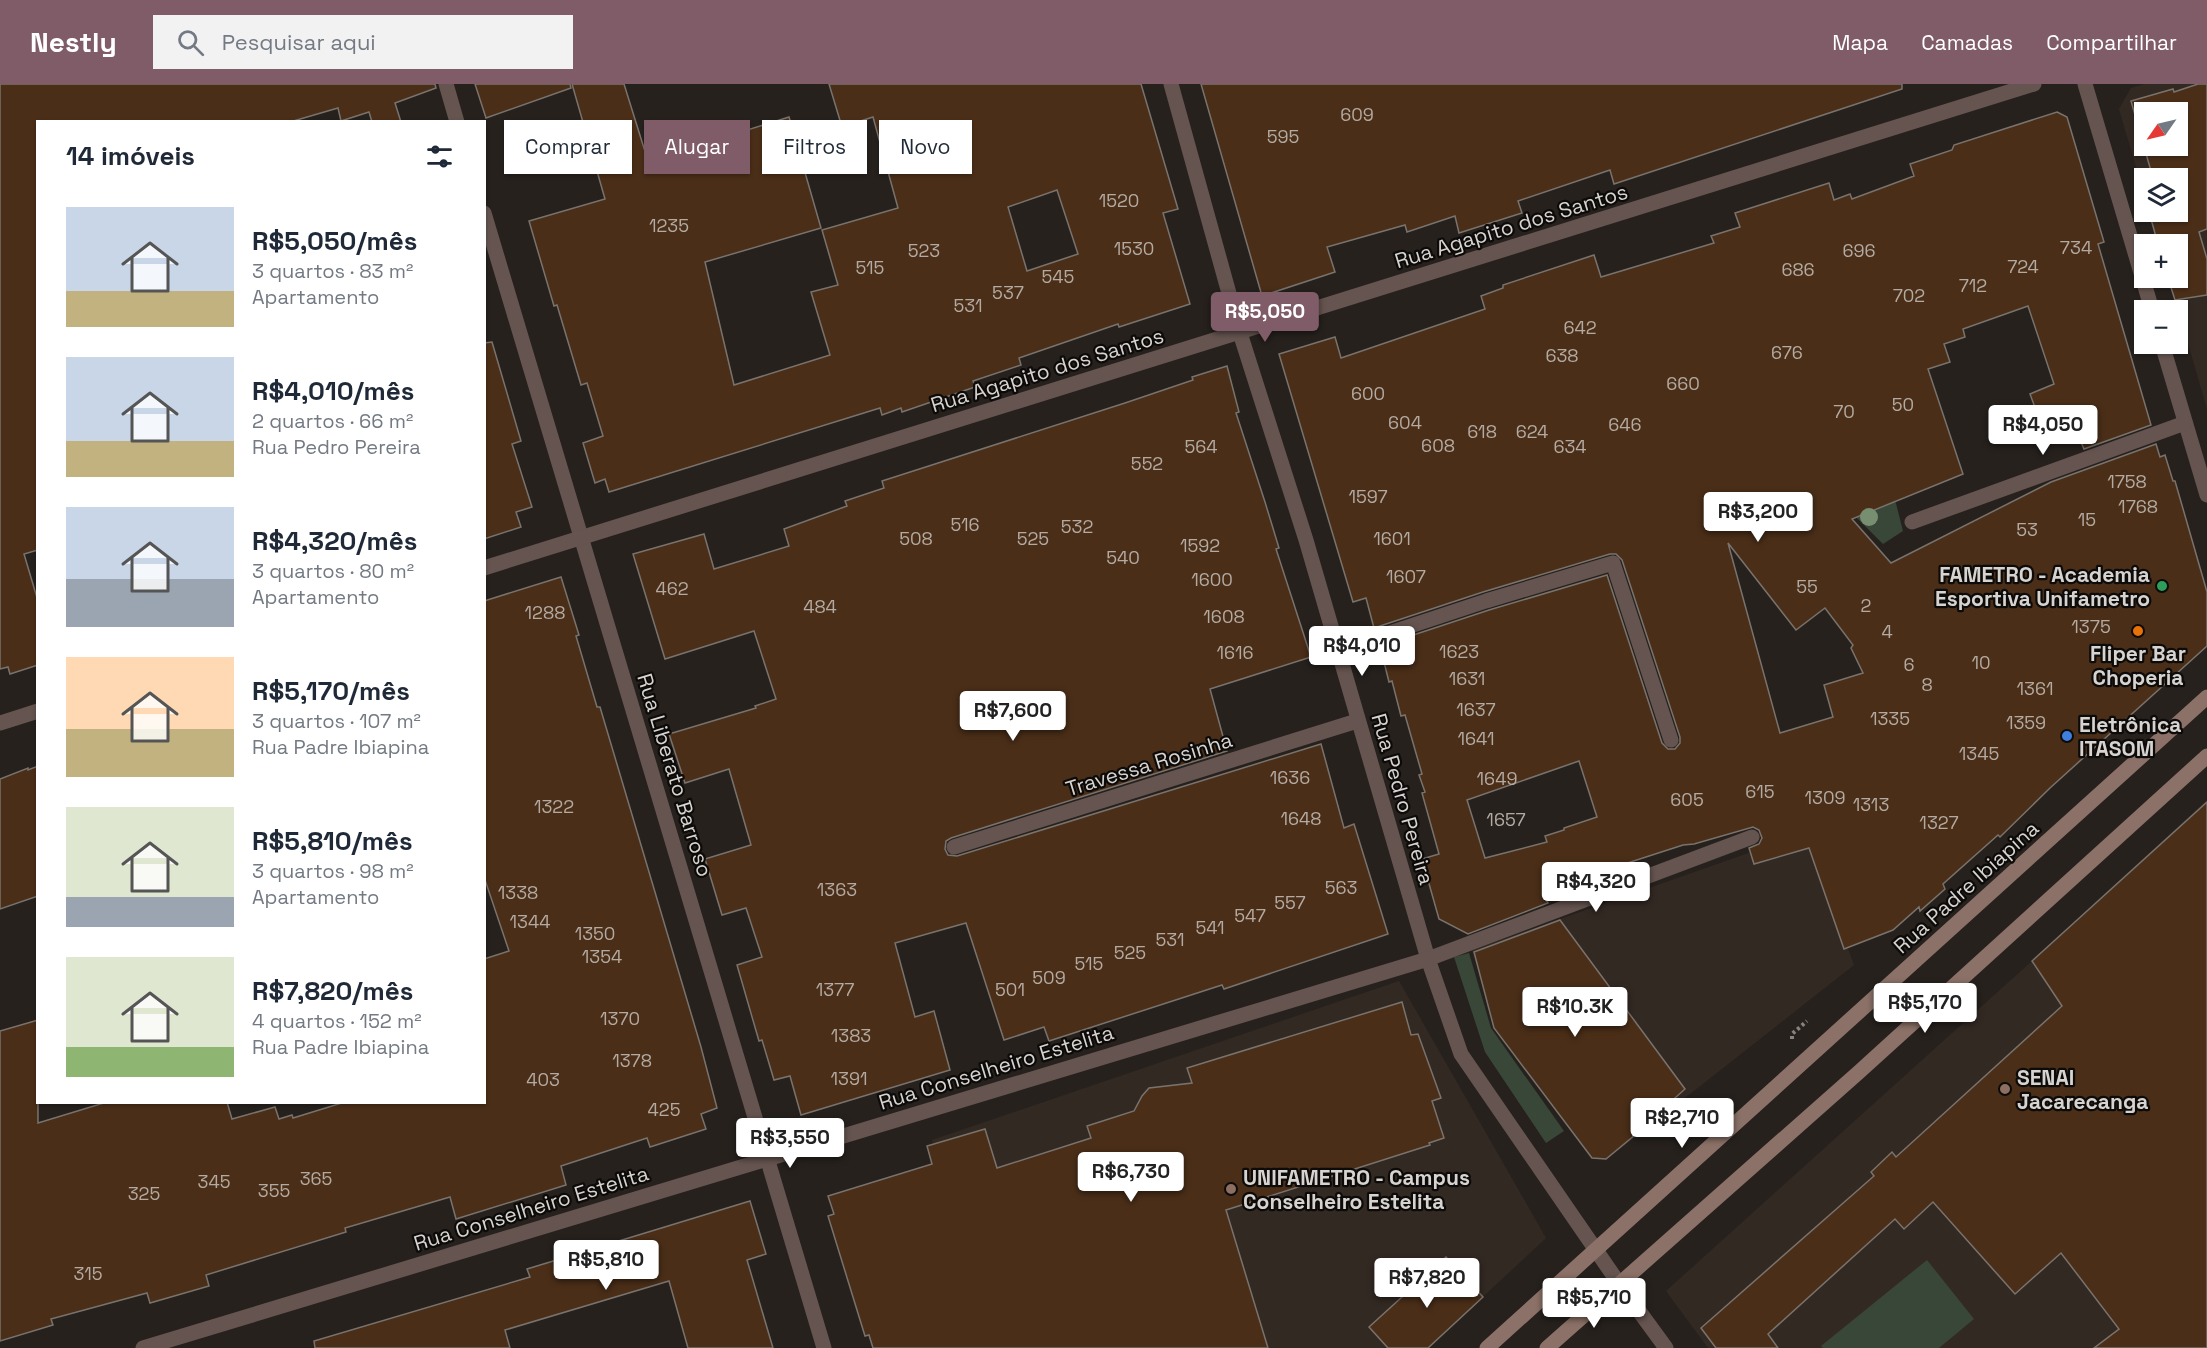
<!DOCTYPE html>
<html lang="pt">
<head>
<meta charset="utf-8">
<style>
  :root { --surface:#fff; --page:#f2f2f3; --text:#1f2937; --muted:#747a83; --accent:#7f5c68 }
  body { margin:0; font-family:"Space Grotesk",sans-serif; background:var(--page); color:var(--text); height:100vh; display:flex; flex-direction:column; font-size:22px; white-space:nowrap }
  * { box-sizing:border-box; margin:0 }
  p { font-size:20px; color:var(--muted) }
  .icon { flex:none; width:33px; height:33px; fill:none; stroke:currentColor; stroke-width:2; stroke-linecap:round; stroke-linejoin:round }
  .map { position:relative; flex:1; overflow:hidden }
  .details { position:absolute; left:36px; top:36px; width:450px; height:984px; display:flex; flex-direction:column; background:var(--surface); border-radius:0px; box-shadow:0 2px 4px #0004 }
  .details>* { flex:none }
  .hud { position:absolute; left:504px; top:36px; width:570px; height:54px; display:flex; gap:12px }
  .needle { width:39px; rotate:236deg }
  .tools { position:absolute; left:2134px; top:18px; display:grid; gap:12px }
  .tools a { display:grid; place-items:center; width:54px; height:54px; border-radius:0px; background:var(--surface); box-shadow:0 2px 4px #0004; font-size:30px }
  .price { position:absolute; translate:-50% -51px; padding:0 14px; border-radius:6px; background:#fff; color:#222; font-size:20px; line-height:39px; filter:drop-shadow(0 2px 3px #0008) }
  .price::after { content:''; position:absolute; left:50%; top:36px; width:18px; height:14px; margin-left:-9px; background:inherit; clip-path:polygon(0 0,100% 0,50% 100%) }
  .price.on { background:var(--accent); color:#fff }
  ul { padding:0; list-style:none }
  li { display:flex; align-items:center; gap:18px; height:150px; padding:0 30px }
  li span { display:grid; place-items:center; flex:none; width:168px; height:120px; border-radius:0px; color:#555 }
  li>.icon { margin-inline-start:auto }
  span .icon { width:72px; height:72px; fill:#fffc; stroke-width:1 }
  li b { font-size:26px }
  h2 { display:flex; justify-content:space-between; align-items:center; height:72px; padding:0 30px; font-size:26px }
  .tag { padding:0 21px; border-radius:0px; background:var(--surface); box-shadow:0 2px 4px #0004; font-size:21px; line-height:54px }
  .tag.on { background:var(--accent); color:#fff }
  header { display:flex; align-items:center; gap:36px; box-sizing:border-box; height:84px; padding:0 30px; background:var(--accent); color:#fff }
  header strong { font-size:28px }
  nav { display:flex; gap:33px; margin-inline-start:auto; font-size:21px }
  .search { width:420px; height:54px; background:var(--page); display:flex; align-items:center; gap:15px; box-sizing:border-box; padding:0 21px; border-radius:0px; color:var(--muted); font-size:22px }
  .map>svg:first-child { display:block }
  .built { fill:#332923; fill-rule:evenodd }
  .green { fill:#384737 }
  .building { fill:#4a2e18; stroke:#79736e; stroke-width:1.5; fill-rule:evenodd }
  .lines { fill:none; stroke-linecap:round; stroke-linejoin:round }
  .path { stroke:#86827e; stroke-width:4; stroke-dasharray:3 3; stroke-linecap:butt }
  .lane { stroke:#65544f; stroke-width:15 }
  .street { stroke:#65544f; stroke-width:15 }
  .secondary { stroke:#8b7167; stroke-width:15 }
  .tree { fill:#778e71 }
  .leisure-dot { fill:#2e9e5b; stroke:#0d0b09; stroke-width:2 }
  .food-dot { fill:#e8710a; stroke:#0d0b09; stroke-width:2 }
  .shop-dot { fill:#3f7fe0; stroke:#0d0b09; stroke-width:2 }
  .education-dot { fill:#8d6e63; stroke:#0d0b09; stroke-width:2 }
  .labels { text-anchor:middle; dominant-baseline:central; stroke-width:4.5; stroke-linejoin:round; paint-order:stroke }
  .number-label { font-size:18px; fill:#b3aaa2 }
  .street-label { font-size:21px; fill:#d6d3d0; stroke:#0d0b09 }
  .poi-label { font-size:21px; font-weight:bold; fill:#d6d3d0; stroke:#0d0b09; text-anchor:start }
</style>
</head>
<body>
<header>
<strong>Nestly</strong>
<div class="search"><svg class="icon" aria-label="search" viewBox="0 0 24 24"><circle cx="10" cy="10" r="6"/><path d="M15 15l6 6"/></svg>Pesquisar aqui</div>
<nav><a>Mapa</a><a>Camadas</a><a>Compartilhar</a></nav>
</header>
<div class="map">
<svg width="2207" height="1264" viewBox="0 0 2207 1264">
  <rect width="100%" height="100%" fill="#26211d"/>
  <g class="built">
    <path d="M2144,0H2207V325L2169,194H2178V160H2159L2149,128H2178V94H2145V113L2119,25L2131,4ZM2145,28H2178V62H2145Z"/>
    <polygon points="2207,716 2207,1264 1708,1264 1666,1207 2032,877"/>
    <polygon points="1806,749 1854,881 1606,1076 1591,1074 1494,943 1472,866"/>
    <polygon points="1399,897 1546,1154 1428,1264 981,1264 932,1056"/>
  </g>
  <g class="green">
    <polygon points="1891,400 1903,447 1883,460 1851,428"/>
    <polygon points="1469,869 1491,944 1564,1047 1546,1059 1485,968 1454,873"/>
    <polygon points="1927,1176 1974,1235 1939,1264 1823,1264 1821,1262"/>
  </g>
  <g class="building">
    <polygon points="0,0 435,0 436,4 395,19 401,38 372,38 369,28 341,37 338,24 290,38 38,38 38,466 24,470 38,517 38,581 10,590 8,583 0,585"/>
    <polygon points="475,0 570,0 571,4 486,34"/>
    <path d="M572,0H624L648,77L789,33L821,144L705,178L734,301L830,271L811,208L838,201L822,146L898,124L873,33L842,43L829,0H1141L1178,125L1163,129L1190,220L1119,243L1118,240L1019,274L1021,281L973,297L975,303L902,328L901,324L882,331L880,324L609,408L605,395L595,399L583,359L603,352L587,299L581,301L557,221L554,222L529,137L605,115ZM1057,106L1078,170L1027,187L1008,123Z"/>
    <polygon points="1201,0 1902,0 1902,5 1614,100 1610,86 1518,117 1522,129 1459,149 1455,132 1407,148 1405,141 1327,163 1335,188 1262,212"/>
    <path d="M2198,0H2207V145L2199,148L2207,175V211L2175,216L2168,194H2178V160H2158L2149,128H2178V94H2145V115L2138,92L2151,87L2131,17L2173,5L2174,8ZM2145,28H2178V62H2145Z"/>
    <path d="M2057,28L2067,33L2104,158L2098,160L2151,341L2084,365L2075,344L2047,356L2030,310L2054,300L2028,222L1963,245L1965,253L1944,260L1950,278L1928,285L1963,390L1852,435L1891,479L2051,398L2156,360L2160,373L2165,371L2173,397H2175L2207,508V562L2050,704L2000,753L1998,751L1943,800L1945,805L1920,827L1919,823L1893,846L1844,865L1809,764L1754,780L1749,764L1759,760L1762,754L1759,746L1753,743L1694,760L1683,761L1615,783L1617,791L1544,813L1548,819L1468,850L1439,835L1422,775L1439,770L1422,709L1425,708L1419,691L1422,690L1405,631L1401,632L1392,597L1389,598L1380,562L1489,526L1607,491L1662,659L1668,665H1675L1680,659V653L1622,476L1616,470H1610L1483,508L1374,544L1366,514L1353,518L1279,270L1335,253L1341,274L1485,225L1481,212L1503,204V201L1594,171L1601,193L1714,159L1711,152L1740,143L1735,129L1829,99L1834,116L1850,110L1852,115L1914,92L1910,80L1952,66L1954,61ZM1728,459L1796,546L1825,524L1853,561L1851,564L1863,589L1824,601L1833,633L1780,649ZM1579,677L1597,733L1564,744V746L1545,752L1547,758L1485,774L1467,716Z"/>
    <polygon points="492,258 521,357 512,360 532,423 516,428 521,443 484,455 484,259"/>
    <polygon points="1227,282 1239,328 1236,329 1265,418 1279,464 1276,465 1311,573 1210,605 1227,667 951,754 946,757 945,765 948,771 957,772 1321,660 1344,744 1354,740 1388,850 1224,905 1222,901 1049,957 1044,943 1004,956 966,839 895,859 915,933 934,927 950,986 801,1031 790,992 774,996 762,956 759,957 737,881 762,873 746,824 722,831 705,775 751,761 729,685 685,699 669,650 756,624 755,622 776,615 754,547 665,575 633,470 704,450 714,485 789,462 784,445 847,422 845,417 884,404 882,397 1125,319 1193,296 1192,293"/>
    <polygon points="561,493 579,551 576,552 597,623 600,623 701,963 717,1024 701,1030 706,1045 650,1063 647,1054 561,1082 566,1101 456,1135 450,1113 345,1144 346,1148 206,1191 209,1202 150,1219 147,1209 51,1235 53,1241 0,1257 0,947 38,936 38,1039 107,1018 227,1018 232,1035 275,1023 279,1035 292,1031 293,1034 345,1018 484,1018 484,875 509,867 484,793 484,517"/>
    <polygon points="38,682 38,812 0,825 0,695 28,684 28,686"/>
    <polygon points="2207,718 2207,1264 2094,1264 2119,1245 2061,1169 2015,1210 1933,1118 1904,1145 1895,1135 1768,1250 1778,1264 1716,1264 1701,1244 1874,1092 1871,1088 1892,1068 1896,1073 2062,922 2032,877"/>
    <polygon points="1560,836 1685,1005 1646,1040 1647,1041 1606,1075 1592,1074 1494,944 1474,868"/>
    <polygon points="1402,918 1411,951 1418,950 1441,1014 1432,1017 1444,1054 1429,1059 1430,1061 1226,1126 1268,1264 873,1264 869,1251 865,1252 828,1132 834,1130 828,1112 932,1080 927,1062 985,1045 997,1084 1091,1054 1087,1042 1134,1027 1142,1012 1149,1004 1192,999 1187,984"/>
    <polygon points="750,1117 766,1170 747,1176 773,1264 688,1264 669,1197 505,1246 510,1264 315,1264 314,1257 530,1193 527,1185"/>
    <polygon points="1446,1173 1483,1213 1428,1264 1388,1264 1369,1243"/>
  </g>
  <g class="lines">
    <polyline class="path" points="1792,955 1792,950 1807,937"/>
    <polyline class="lane" points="1338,566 1486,517 1613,479 1671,656"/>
    <g class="street">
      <polyline points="446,0 457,38"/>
      <polyline points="1171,0 1240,249 1306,456 1428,875 1461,970 1620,1201 1666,1264"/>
      <polyline points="2085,0 2152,226"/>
      <polyline points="484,129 824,1264"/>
      <polyline points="2162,260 2207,411"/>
      <polyline points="1912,438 2185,339"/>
      <polyline points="484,484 2034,0"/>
      <polyline points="0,639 38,627"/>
      <polyline points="954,763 1357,637"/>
      <polyline points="143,1264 1428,875 1752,753"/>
    </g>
    <g class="secondary">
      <polyline points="1487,1264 2207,613"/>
      <polyline points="1547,1264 1859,988 2207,672"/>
    </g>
  </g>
  <circle class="tree" cx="1869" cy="433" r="9"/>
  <circle class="leisure-dot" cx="2162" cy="502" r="6"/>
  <circle class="food-dot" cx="2138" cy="547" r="6"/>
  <circle class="shop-dot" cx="2067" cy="652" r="6"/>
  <g class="education-dot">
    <circle cx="2005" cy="1005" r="6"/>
    <circle cx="1231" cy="1105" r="6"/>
  </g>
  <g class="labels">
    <g class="number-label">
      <text x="1357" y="30">609</text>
      <text x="1283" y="52">595</text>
      <text x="1119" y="116">1520</text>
      <text x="669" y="141">1235</text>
      <text x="2076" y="163">734</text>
      <text x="1134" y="164">1530</text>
      <text x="924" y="166">523</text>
      <text x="1859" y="166">696</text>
      <text x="2023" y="182">724</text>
      <text x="870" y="183">515</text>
      <text x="1798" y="185">686</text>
      <text x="1058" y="192">545</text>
      <text x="1973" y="201">712</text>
      <text x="1008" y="208">537</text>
      <text x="1909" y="211">702</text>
      <text x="968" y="221">531</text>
      <text x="1580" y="243">642</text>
      <text x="1787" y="268">676</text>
      <text x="1562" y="271">638</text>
      <text x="1683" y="299">660</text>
      <text x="1368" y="309">600</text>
      <text x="1903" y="320">50</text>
      <text x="1844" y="327">70</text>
      <text x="1405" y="338">604</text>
      <text x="1625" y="340">646</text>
      <text x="1482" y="347">618</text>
      <text x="1532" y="347">624</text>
      <text x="1438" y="361">608</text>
      <text x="1201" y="362">564</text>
      <text x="1570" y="362">634</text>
      <text x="1147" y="379">552</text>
      <text x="2127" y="397">1758</text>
      <text x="1368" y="412">1597</text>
      <text x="2138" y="422">1768</text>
      <text x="2087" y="435">15</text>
      <text x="965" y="440">516</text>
      <text x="1077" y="442">532</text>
      <text x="2027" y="445">53</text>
      <text x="916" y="454">508</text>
      <text x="1033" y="454">525</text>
      <text x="1392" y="454">1601</text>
      <text x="1200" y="461">1592</text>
      <text x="1123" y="473">540</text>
      <text x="1406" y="492">1607</text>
      <text x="1212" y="495">1600</text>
      <text x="1807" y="502">55</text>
      <text x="672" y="504">462</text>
      <text x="1866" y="521">2</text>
      <text x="820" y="522">484</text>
      <text x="545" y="528">1288</text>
      <text x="1224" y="532">1608</text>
      <text x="2091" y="542">1375</text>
      <text x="1887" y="547">4</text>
      <text x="1459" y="567">1623</text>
      <text x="1235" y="568">1616</text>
      <text x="1981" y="578">10</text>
      <text x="1909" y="580">6</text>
      <text x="1467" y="594">1631</text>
      <text x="1927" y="600">8</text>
      <text x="2035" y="604">1361</text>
      <text x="1476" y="625">1637</text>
      <text x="1890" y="634">1335</text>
      <text x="2026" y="638">1359</text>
      <text x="1476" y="654">1641</text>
      <text x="1979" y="669">1345</text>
      <text x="1290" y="693">1636</text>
      <text x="1497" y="694">1649</text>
      <text x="1760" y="707">615</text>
      <text x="1825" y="713">1309</text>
      <text x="1687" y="715">605</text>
      <text x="1871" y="720">1313</text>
      <text x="554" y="722">1322</text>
      <text x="1301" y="734">1648</text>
      <text x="1506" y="735">1657</text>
      <text x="1939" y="738">1327</text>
      <text x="1341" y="803">563</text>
      <text x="837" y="805">1363</text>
      <text x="518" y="808">1338</text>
      <text x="1290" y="818">557</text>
      <text x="1250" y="831">547</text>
      <text x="530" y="837">1344</text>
      <text x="1210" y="843">541</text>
      <text x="595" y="849">1350</text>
      <text x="1170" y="855">531</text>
      <text x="1130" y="868">525</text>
      <text x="602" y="872">1354</text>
      <text x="1089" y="879">515</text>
      <text x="1049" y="893">509</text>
      <text x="835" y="905">1377</text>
      <text x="1010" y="905">501</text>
      <text x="620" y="934">1370</text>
      <text x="851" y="951">1383</text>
      <text x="632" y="976">1378</text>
      <text x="849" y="994">1391</text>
      <text x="543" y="995">403</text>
      <text x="664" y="1025">425</text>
      <text x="316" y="1094">365</text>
      <text x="214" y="1097">345</text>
      <text x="274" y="1106">355</text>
      <text x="144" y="1109">325</text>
      <text x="88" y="1189">315</text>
    </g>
    <g class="street-label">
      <text transform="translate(1511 142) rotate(-17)">Rua Agapito dos Santos</text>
      <text transform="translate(1047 286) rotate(-17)">Rua Agapito dos Santos</text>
      <text transform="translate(1149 680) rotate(-17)">Travessa Rosinha</text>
      <text transform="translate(675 691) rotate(73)">Rua Liberato Barroso</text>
      <text transform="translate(1403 715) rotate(74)">Rua Pedro Pereira</text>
      <text transform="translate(1966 803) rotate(-42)">Rua Padre Ibiapina</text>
      <text transform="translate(996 983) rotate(-17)">Rua Conselheiro Estelita</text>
      <text transform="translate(531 1124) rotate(-17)">Rua Conselheiro Estelita</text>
    </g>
    <g class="poi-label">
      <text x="2150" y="490" text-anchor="end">FAMETRO - Academia<tspan x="2150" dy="24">Esportiva Unifametro</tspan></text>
      <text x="2138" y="569" text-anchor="middle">Fliper Bar<tspan x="2138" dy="24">Choperia</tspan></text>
      <text x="2079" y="640">Eletrônica<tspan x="2079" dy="24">ITASOM</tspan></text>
      <text x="2017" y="993">SENAI<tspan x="2017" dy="24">Jacarecanga</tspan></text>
      <text x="1243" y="1093">UNIFAMETRO - Campus<tspan x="1243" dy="24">Conselheiro Estelita</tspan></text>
    </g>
  </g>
</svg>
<div class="tools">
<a><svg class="needle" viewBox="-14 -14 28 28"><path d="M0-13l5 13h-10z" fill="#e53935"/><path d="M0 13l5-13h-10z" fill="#747a83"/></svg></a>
<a><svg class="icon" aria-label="layers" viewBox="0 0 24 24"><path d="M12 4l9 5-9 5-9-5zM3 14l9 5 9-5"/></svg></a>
<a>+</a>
<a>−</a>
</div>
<b class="price on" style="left:1265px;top:259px">R$5,050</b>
<b class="price" style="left:2043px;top:372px">R$4,050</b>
<b class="price" style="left:1758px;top:459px">R$3,200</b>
<b class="price" style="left:1362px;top:593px">R$4,010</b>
<b class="price" style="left:1013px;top:658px">R$7,600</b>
<b class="price" style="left:1596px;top:829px">R$4,320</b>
<b class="price" style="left:1925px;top:950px">R$5,170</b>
<b class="price" style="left:1575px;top:954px">R$10.3K</b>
<b class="price" style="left:1682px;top:1065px">R$2,710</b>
<b class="price" style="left:790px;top:1085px">R$3,550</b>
<b class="price" style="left:1131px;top:1119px">R$6,730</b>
<b class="price" style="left:606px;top:1207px">R$5,810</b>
<b class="price" style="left:1427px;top:1225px">R$7,820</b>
<b class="price" style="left:1594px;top:1245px">R$5,710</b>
<div class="hud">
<a class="tag">Comprar</a>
<a class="tag on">Alugar</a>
<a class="tag">Filtros</a>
<a class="tag">Novo</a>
</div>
<section class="details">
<h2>14 imóveis<svg class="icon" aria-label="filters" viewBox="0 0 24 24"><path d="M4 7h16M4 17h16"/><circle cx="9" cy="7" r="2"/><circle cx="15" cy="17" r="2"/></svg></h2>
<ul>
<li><span style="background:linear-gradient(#c9d6e8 70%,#c2b280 0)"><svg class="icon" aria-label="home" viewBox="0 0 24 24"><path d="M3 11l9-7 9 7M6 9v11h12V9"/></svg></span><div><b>R$5,050/mês</b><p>3 quartos · 83 m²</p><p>Apartamento</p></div></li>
<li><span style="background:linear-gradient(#c9d6e8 70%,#c2b280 0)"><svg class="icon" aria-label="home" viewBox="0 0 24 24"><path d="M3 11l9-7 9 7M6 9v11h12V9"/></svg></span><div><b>R$4,010/mês</b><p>2 quartos · 66 m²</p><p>Rua Pedro Pereira</p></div></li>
<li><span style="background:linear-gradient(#c9d6e8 60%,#9aa5b1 0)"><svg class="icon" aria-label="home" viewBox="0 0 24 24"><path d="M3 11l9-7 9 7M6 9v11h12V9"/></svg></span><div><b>R$4,320/mês</b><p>3 quartos · 80 m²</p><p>Apartamento</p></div></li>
<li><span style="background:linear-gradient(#ffd9b3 60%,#c2b280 0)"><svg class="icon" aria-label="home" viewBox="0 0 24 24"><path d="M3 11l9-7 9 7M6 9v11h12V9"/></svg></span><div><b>R$5,170/mês</b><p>3 quartos · 107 m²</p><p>Rua Padre Ibiapina</p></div></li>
<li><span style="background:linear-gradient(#dfe7d0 75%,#9aa5b1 0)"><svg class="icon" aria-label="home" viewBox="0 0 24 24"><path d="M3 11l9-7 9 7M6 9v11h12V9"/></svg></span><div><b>R$5,810/mês</b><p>3 quartos · 98 m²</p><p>Apartamento</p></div></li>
<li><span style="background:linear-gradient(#dfe7d0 75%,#8fb573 0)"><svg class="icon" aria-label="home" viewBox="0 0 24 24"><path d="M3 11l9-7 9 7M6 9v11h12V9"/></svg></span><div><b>R$7,820/mês</b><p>4 quartos · 152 m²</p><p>Rua Padre Ibiapina</p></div></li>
</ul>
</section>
</div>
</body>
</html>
